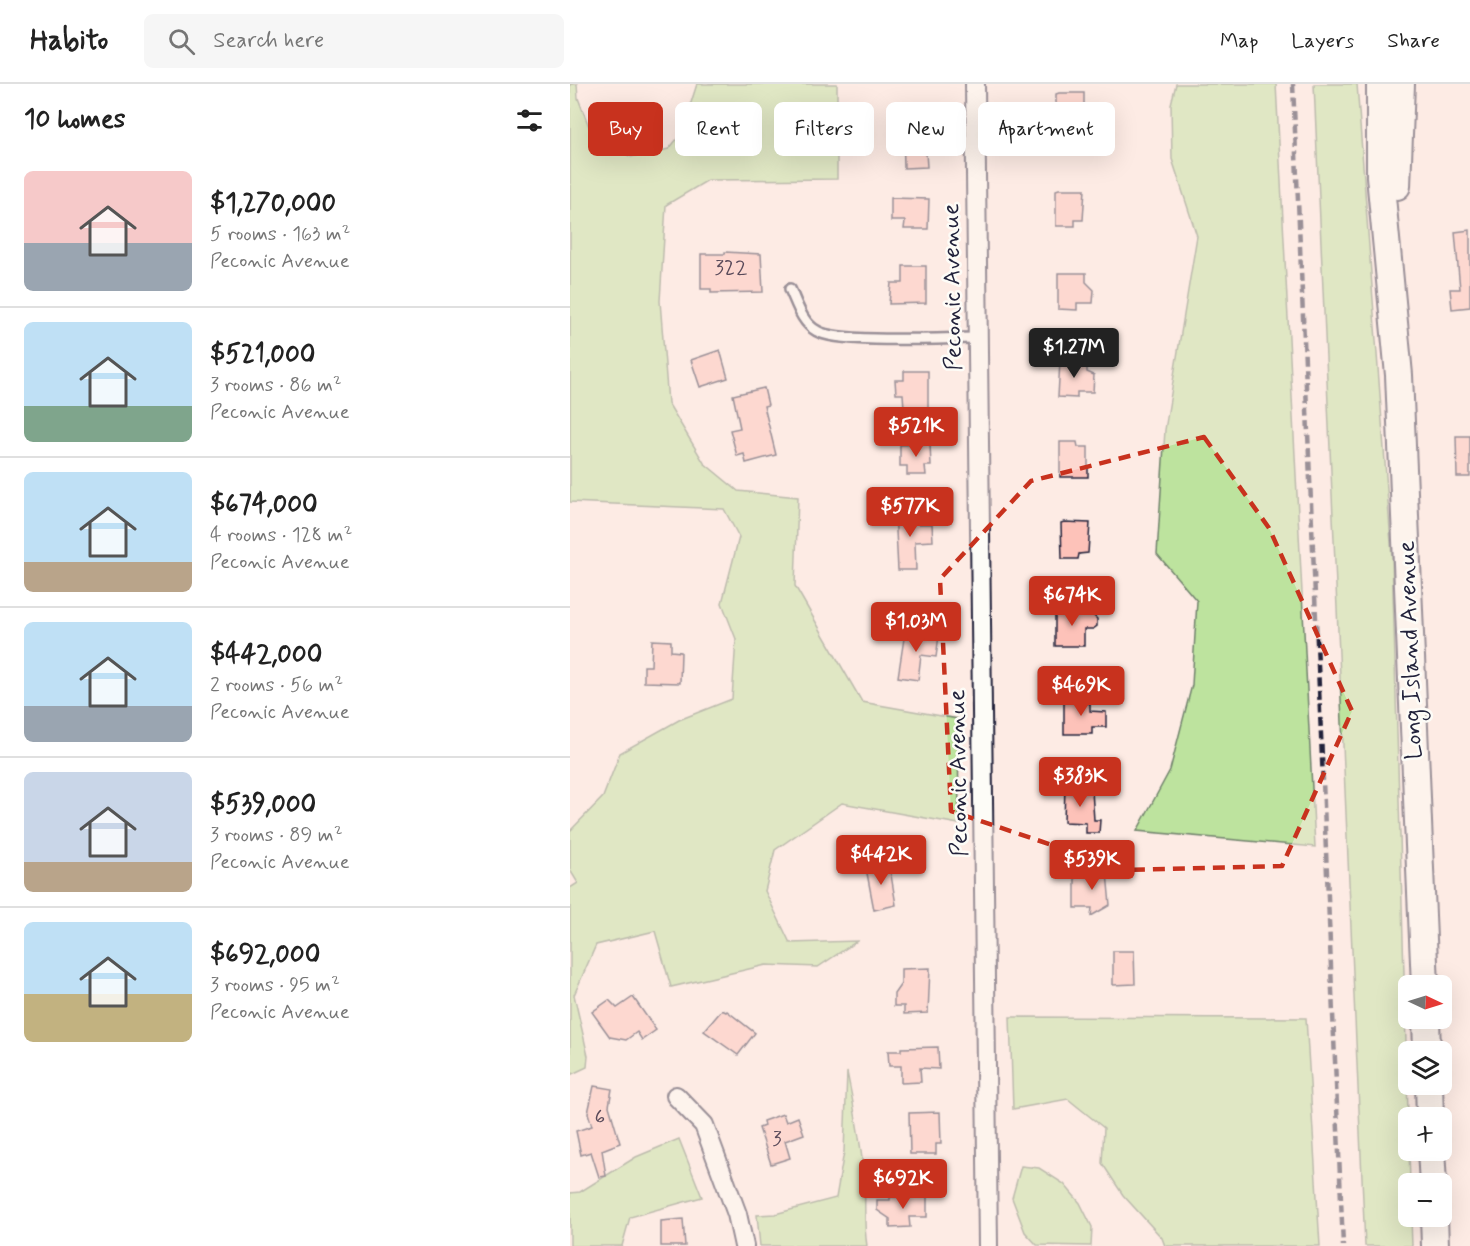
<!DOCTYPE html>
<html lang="en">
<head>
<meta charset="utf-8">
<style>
  :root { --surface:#fff; --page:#f6f6f6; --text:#222; --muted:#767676; --line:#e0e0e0; --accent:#c8321e }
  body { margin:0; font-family:Mynerve,sans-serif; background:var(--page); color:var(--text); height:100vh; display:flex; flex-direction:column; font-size:22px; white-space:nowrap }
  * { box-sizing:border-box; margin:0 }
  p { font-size:20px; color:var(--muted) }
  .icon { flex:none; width:33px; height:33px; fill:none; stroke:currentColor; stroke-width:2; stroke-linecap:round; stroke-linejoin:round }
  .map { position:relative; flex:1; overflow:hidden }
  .sheet { display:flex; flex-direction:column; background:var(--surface); width:570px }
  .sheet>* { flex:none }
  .guide { position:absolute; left:18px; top:18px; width:570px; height:54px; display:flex; gap:12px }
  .needle { width:39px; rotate:94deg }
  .fabs { position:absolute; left:828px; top:891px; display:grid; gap:12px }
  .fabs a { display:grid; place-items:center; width:54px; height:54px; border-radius:9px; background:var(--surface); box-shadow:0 6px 24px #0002; font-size:30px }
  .price { position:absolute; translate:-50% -51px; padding:0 14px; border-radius:6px; background:var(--accent); color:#fff; font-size:20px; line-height:39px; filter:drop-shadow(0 2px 3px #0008) }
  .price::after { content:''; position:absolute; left:50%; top:36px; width:18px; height:14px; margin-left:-9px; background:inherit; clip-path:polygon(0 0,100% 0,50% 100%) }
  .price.on { background:#222; color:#fff }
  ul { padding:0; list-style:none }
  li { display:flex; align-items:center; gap:18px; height:150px; padding:0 24px }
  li+li { border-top:2px solid var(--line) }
  li span { display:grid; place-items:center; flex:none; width:168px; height:120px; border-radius:9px; color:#555 }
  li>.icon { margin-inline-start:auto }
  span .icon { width:72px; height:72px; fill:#fffc; stroke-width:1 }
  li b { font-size:26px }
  h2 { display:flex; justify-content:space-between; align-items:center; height:72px; padding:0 24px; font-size:26px }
  .chip { padding:0 21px; border-radius:9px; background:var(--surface); box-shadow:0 6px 24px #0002; font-size:21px; line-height:54px }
  .chip.on { background:var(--accent); color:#fff }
  header { display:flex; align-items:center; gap:36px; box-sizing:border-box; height:84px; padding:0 30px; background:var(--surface); border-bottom:2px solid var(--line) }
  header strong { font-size:28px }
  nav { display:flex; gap:33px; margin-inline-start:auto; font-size:21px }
  .search { width:420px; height:54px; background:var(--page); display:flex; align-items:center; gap:15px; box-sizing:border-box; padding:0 21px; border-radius:9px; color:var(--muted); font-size:22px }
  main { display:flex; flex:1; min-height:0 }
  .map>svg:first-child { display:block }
  .green { fill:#bde39e; stroke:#70826c; stroke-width:1.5 }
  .building { fill:#fdc2b9; stroke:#22223b; stroke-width:1.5 }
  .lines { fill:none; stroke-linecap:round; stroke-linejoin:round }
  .lane-casing { stroke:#22223b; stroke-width:14 }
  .street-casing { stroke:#22223b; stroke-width:22 }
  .secondary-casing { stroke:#22223b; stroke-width:30 }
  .lane { stroke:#fdfcf7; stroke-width:9 }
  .street { stroke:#fdfcf7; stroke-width:18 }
  .secondary { stroke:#fdfcf7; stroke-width:26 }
  .rail { stroke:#22223b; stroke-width:4.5; stroke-dasharray:9 4.5; stroke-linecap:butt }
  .marked { fill:none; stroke:#c8321e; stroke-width:4.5; stroke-dasharray:12 8; stroke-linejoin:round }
  .labels { text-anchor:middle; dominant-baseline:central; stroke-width:5; stroke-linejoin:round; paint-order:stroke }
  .number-label { font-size:21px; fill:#594a5a }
  .street-label { font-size:24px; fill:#22223b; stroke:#fdfcf7 }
</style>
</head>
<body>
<header>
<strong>Habito</strong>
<div class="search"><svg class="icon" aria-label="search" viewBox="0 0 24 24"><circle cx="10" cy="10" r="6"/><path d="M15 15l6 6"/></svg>Search here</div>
<nav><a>Map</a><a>Layers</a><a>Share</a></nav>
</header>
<main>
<section class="sheet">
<h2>10 homes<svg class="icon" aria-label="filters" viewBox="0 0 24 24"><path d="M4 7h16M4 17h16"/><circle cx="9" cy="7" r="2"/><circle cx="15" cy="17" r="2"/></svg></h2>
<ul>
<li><span style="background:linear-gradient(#f6c9c9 60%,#9aa5b1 0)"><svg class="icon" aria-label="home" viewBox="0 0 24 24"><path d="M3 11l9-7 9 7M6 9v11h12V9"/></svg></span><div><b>$1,270,000</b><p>5 rooms · 163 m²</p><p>Peconic Avenue</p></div></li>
<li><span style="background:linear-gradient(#bfe0f5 70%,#7fa58c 0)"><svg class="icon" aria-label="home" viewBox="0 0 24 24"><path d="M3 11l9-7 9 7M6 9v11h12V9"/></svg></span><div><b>$521,000</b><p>3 rooms · 86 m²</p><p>Peconic Avenue</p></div></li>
<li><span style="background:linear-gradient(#bfe0f5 75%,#b9a48a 0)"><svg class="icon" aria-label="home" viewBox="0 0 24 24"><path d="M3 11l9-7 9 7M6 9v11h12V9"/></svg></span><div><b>$674,000</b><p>4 rooms · 128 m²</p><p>Peconic Avenue</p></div></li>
<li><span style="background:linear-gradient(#bfe0f5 70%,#9aa5b1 0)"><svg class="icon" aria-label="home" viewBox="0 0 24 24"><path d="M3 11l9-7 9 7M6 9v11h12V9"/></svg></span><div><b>$442,000</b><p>2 rooms · 56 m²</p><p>Peconic Avenue</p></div></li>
<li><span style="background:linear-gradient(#c9d6e8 75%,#b9a48a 0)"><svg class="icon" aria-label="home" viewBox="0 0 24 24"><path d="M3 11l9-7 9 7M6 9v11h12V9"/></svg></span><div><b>$539,000</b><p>3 rooms · 89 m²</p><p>Peconic Avenue</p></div></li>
<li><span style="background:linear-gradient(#bfe0f5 60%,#c2b280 0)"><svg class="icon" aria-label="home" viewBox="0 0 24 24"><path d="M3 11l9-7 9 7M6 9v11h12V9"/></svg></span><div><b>$692,000</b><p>3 rooms · 95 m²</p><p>Peconic Avenue</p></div></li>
</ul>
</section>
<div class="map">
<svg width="900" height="1162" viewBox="0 0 900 1162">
  <rect width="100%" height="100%" fill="#fdebe4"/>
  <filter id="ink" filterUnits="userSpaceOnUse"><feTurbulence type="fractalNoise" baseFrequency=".0167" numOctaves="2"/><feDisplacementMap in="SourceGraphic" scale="12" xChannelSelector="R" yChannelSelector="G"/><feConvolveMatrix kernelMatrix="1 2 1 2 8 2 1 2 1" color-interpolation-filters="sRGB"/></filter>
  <g filter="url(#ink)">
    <g class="green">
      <polygon points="0,0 7,0 8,14 23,53 61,73 99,65 111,50 127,0 267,0 267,95 138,96 96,121 90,217 98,319 134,379 168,407 228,413 225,502 292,618 388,635 389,740 272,719 205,766 195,807 220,859 287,857 248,883 196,881 101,903 85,847 26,861 4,911 18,972 17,983 0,991 0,804 8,799 0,786 0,747 33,713 50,669 109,636 162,615 166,555 152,519 169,453 154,425 0,418"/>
      <polygon points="606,0 706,0 745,763 567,747 600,686 622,601 627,517 587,470 595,346 627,152 602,75 601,20"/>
      <polygon points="744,0 787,0 822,473 840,1099 838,1132 841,1133 842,1162 795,1162"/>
      <polygon points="440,933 736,934 750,1162 595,1162 592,1154 553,1111 532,1079 534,1044 498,1015 443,1025"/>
      <path d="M277,988C284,1023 291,1057 294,1093C296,1116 293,1139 297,1162H190L187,1131L205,1130L266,1114L274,1068Z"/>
      <polygon points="109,1055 132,1113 60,1133 52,1162 0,1162 0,1109 10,1108 66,1073"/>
      <polygon points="451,1082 469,1084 494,1100 510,1119 522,1143 521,1162 467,1161 455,1148 442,1114"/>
    </g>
    <g class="building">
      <polygon points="489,9 514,9 514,22 521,22 521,37 513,37 513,41 504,41 504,47 486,47 486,10"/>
      <polygon points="354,40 357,83 334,84 333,41"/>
      <polygon points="489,105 515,105 513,136 505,136 505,142 486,142 486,106"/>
      <polygon points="321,114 359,115 358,145 334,145 335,137 321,137"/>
      <polygon points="900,146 900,223 882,225 880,205 890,205 885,148"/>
      <polygon points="155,168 191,170 193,208 141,209 141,205 131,205 131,170 155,170"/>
      <polygon points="333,182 356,182 356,219 319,220 321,199 333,199"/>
      <polygon points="488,189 516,189 516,198 524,206 523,219 507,219 507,226 488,225"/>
      <polygon points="150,266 158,294 130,303 121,276"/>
      <polygon points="490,277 517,277 517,288 524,291 523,308 507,308 507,314 488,313"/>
      <polygon points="334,287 358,287 358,324 334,324 333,310 326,310 325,296 334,296"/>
      <polygon points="194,304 198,321 194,322 206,371 176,379 174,370 167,372 160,346 170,344 163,311"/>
      <polygon points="886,352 900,352 900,393 887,393"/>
      <polygon points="490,358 507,358 508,363 518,363 518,393 490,393"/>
      <polygon points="360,360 361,382 355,382 356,391 337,391 337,382 330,382 330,361"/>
      <polygon points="325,427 347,427 348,440 362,440 363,457 345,458 346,486 328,486"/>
      <polygon points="494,438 520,439 518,469 509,470 508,475 492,475 491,439"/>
      <polygon points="485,525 505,525 505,531 523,531 527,535 527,542 523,545 514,545 514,562 485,562"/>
      <polygon points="306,529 322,530 321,546 305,545"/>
      <polygon points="335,548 369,552 366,573 351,571 348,596 328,593"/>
      <polygon points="82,556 101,557 101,567 111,568 110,599 74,598 74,582 81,582"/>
      <polygon points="494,614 511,614 511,619 520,619 520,627 536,628 536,643 522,643 522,650 494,650"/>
      <polygon points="495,701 513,702 512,707 522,707 524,736 530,736 529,749 516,749 516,739 494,738"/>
      <polygon points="319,779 326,821 304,826 296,784"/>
      <polygon points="505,788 537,789 540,821 521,832 522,824 505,824"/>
      <polygon points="543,867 564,867 565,900 543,901"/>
      <polygon points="360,884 358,929 334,930 334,922 324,922 324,910 331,900 331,885"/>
      <polygon points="63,913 86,946 72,956 67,948 56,956 40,953 22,928 39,916 47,924"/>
      <polygon points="152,926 156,928 157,927 185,949 168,971 134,947"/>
      <polygon points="368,963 369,985 350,984 351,998 331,999 331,982 319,982 318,967 331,967 331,964"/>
      <polygon points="24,1002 42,1005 39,1022 50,1059 32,1066 36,1092 29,1093 21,1068 11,1071 6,1047 22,1042 18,1029"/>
      <polygon points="370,1028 371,1060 366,1060 366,1070 340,1070 339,1029"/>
      <polygon points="213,1030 216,1038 228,1033 234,1050 215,1057 220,1074 201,1080 189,1044 194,1042 193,1037"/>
      <polygon points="357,1112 357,1133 339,1133 340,1143 320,1144 320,1135 307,1126 307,1116 320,1116 320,1113"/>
      <polygon points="113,1135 115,1162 91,1162 91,1137"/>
    </g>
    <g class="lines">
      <g class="lane-casing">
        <path id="lane" d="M220,205C227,220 232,239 247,247C268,260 378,254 408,254"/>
      </g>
      <g class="street-casing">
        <g id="street">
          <polyline points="405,0 418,1162"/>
          <polyline points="106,1012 134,1041 167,1130 174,1162"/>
        </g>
      </g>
      <g class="secondary-casing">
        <g id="secondary">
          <polyline points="810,0 810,92 829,291 855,902"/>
          <polyline points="827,102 831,0"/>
          <polyline points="856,934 857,968"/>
          <polyline points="859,1000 860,1034"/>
          <polyline points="861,1066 863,1100"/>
          <polyline points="864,1132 865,1162"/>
        </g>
      </g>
      <use href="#lane" class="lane"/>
      <use href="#street" class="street"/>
      <use href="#secondary" class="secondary"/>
      <polyline class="rail" points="723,0 773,1162"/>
    </g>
  </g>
  <path d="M0 0H900V1162H0ZM634,353L699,444L782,627L712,782L556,786L381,727L370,495L461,397Z" fill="#fdebe4" fill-opacity=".55" fill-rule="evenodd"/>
  <path class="marked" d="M634,353L699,444L782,627L712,782L556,786L381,727L370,495L461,397Z"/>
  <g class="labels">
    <g class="number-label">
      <text x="161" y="184">322</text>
      <text x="30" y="1033">6</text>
      <text x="207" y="1055">3</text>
    </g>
    <g class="street-label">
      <text transform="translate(383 203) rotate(-91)">Peconic Avenue</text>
      <text transform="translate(841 566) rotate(-92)">Long Island Avenue</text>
      <text transform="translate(389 689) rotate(-91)">Peconic Avenue</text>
    </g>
  </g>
</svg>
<div class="fabs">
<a><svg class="needle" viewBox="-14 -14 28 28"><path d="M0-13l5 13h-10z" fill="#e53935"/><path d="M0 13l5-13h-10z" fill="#767676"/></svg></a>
<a><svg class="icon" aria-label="layers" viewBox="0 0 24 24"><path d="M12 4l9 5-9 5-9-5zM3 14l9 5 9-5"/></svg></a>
<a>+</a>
<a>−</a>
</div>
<b class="price on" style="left:504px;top:295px">$1.27M</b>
<b class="price" style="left:346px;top:374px">$521K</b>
<b class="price" style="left:340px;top:454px">$577K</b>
<b class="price" style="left:502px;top:543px">$674K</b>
<b class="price" style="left:346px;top:569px">$1.03M</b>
<b class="price" style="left:511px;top:633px">$469K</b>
<b class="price" style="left:510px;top:724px">$383K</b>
<b class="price" style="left:311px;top:802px">$442K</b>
<b class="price" style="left:522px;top:807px">$539K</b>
<b class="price" style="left:333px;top:1126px">$692K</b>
<div class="guide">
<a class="chip on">Buy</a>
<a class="chip">Rent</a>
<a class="chip">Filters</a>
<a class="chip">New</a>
<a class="chip">Apartment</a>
</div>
</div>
</main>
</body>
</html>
